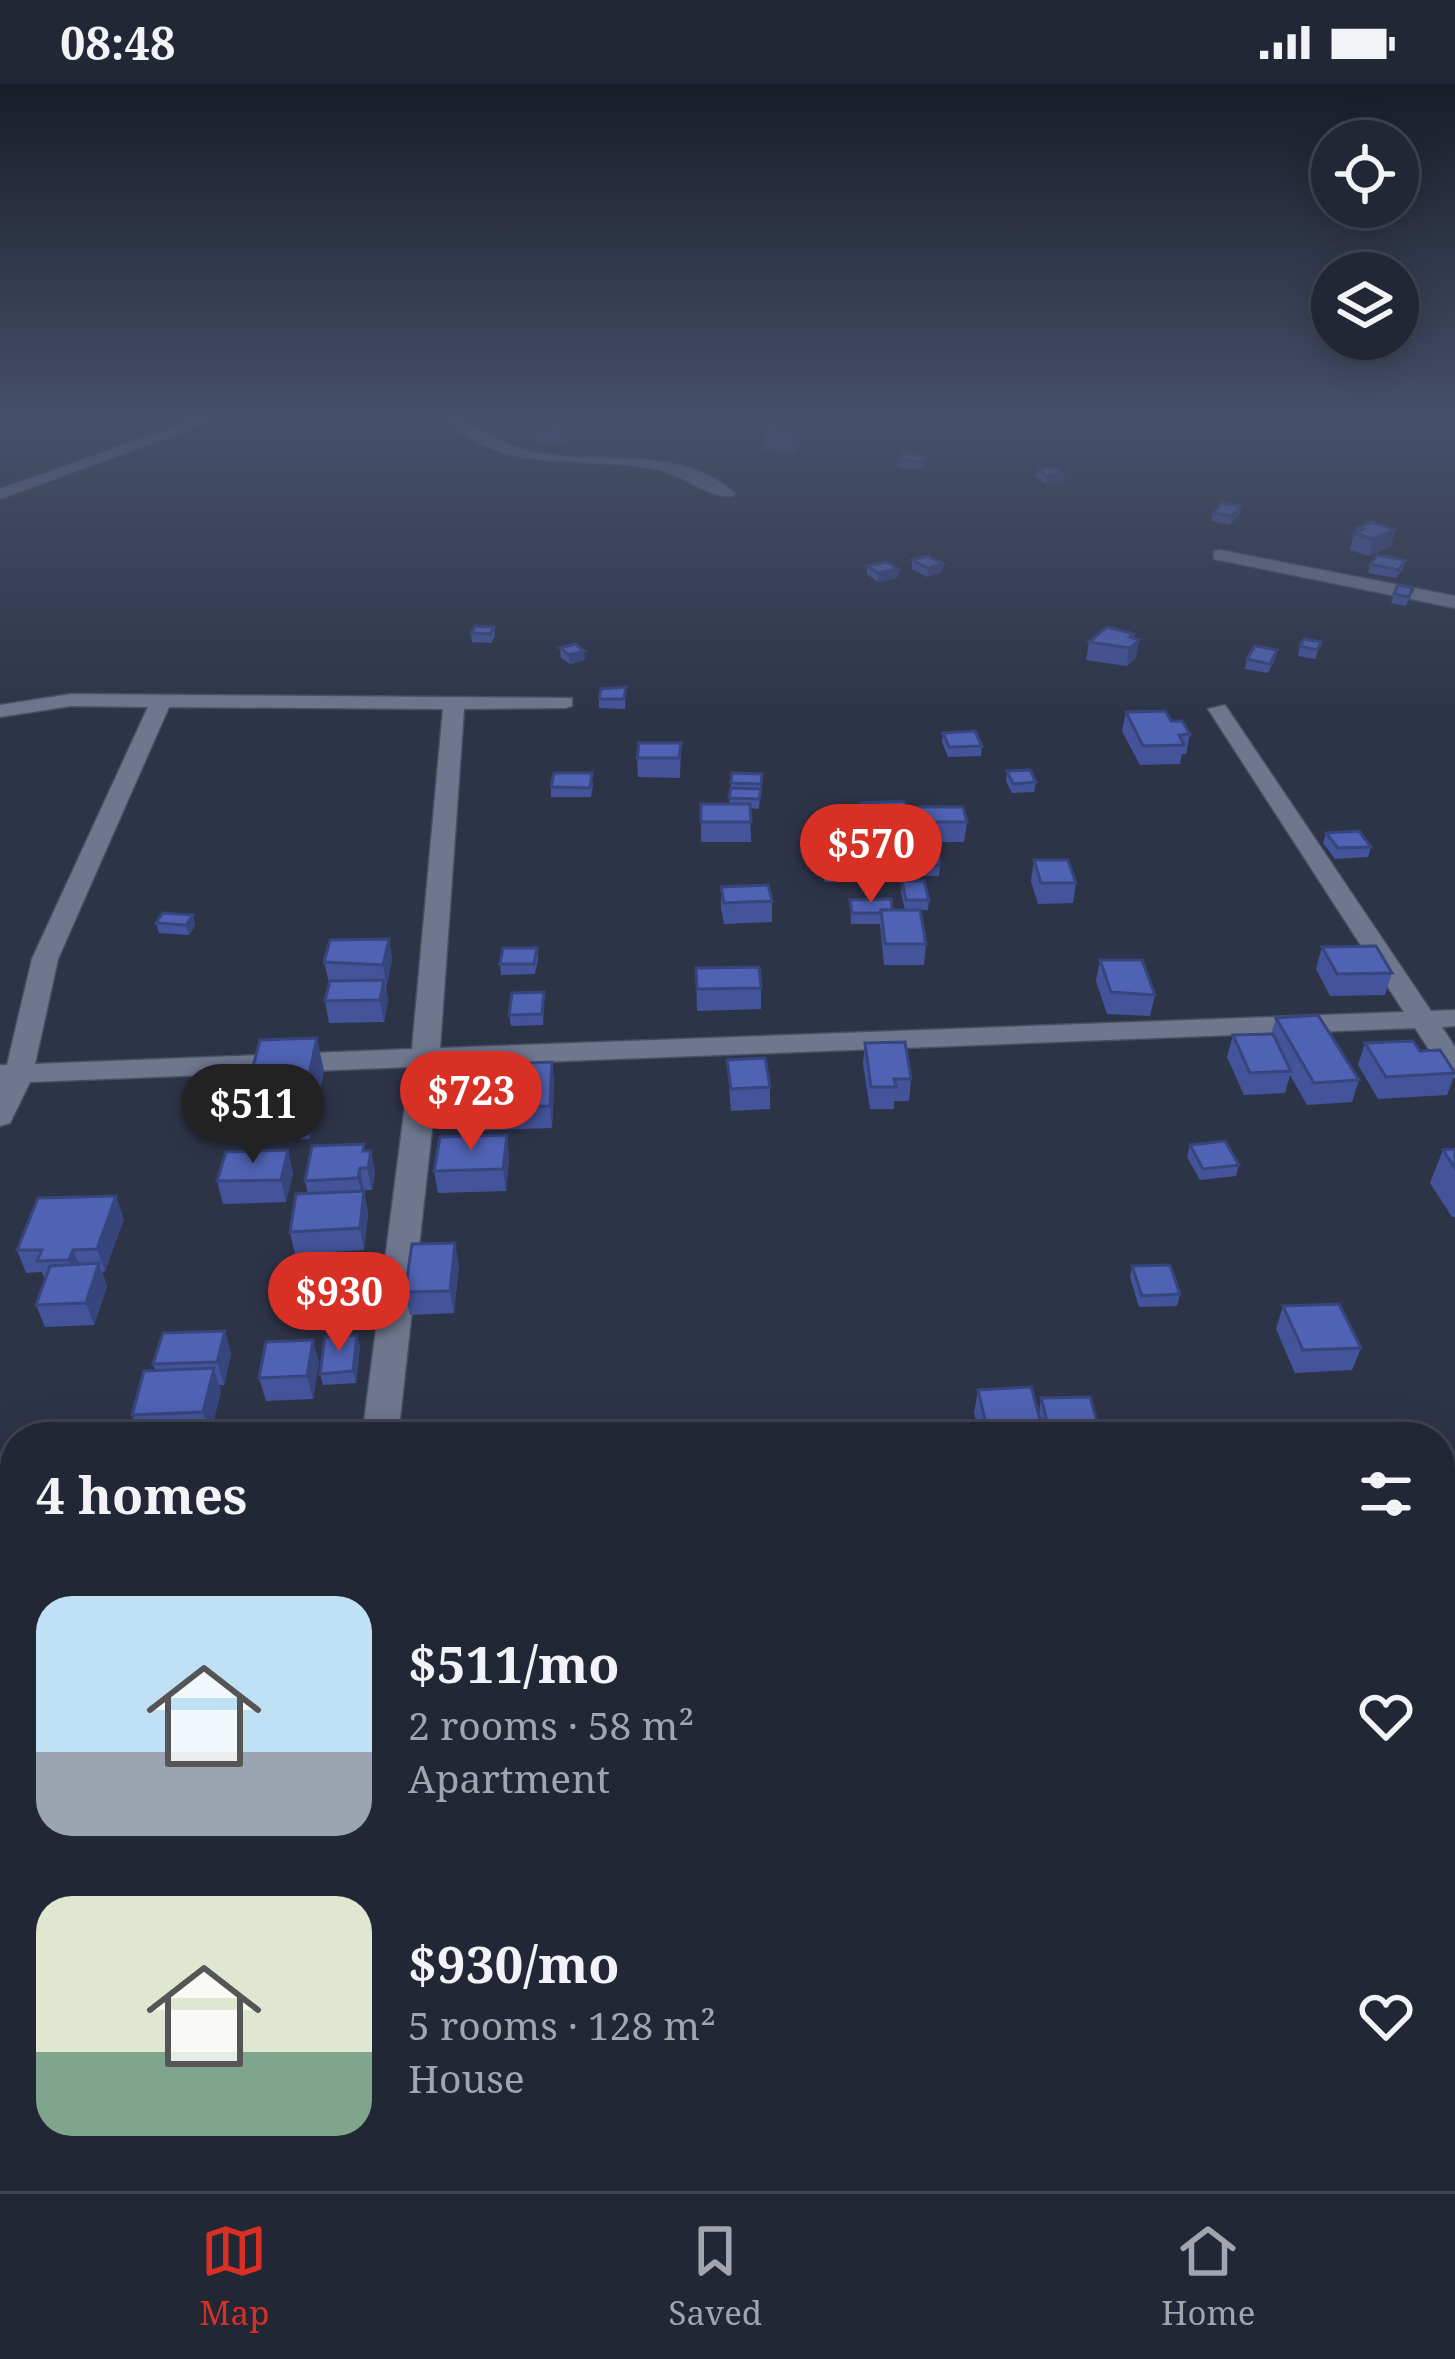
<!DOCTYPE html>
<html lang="en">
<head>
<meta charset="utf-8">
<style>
  :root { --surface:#222736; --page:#2a2f3e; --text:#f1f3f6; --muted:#a2a5ad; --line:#3f4451; --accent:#d93025 }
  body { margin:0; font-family:"Noto Serif",serif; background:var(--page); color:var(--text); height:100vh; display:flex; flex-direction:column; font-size:45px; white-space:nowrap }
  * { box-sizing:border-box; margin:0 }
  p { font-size:39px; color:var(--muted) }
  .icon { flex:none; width:66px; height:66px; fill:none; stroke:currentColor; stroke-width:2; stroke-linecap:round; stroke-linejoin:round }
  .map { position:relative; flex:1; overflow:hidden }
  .details { position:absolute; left:0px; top:1338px; width:1455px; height:771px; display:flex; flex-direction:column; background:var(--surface); border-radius:48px 48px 0 0; box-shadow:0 6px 30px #0003,0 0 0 3px var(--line) }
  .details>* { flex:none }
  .buttons { position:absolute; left:1311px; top:36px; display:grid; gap:24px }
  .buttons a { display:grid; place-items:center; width:108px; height:108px; border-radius:50%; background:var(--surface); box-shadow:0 6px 30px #0003,0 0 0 3px var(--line); font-size:60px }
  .price { position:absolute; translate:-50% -102px; padding:0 27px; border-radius:42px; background:var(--accent); color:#fff; font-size:39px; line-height:78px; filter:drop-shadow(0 3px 6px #0008) }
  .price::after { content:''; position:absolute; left:50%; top:72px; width:36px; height:27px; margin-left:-18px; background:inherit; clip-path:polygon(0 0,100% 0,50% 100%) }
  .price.active { background:#222; color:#fff }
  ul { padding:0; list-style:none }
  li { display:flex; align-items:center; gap:36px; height:300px; padding:0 36px }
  li span { display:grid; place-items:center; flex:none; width:336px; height:240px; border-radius:36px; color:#555 }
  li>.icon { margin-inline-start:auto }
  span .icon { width:144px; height:144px; fill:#fffc; stroke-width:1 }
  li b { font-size:51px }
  h2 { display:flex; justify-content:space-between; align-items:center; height:144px; padding:0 36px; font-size:51px }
  .status { display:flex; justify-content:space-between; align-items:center; height:84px; padding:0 60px; background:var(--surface); direction:ltr }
  .status svg { height:33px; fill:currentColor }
  .dock { display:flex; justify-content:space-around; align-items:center; height:168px; border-top:3px solid var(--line); background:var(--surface); font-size:33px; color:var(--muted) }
  .dock a { display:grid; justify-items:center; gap:6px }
  .dock .active { color:var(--accent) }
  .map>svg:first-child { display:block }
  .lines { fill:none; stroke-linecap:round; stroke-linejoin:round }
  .minor-casing { stroke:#4a4f60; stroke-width:3 }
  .minor { fill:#6f778f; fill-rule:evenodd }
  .wall { fill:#44549a }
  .shaded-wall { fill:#37457d }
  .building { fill:#4f62b3; stroke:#37457d; stroke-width:3 }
</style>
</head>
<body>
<div class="status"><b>08:48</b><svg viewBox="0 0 49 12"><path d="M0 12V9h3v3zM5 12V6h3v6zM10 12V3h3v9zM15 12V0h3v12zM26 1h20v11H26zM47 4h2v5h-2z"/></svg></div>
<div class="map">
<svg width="1455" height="2107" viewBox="0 0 1455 2107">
  <rect width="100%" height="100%" fill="#2e3448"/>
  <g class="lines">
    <g class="minor-casing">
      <g id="minor">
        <polygon points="191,337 212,337 0,415 0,405"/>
        <path d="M445,337C477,337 500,362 531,368C600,382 678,359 736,410C719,421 681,390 660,386C581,369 515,394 445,337Z"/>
        <polygon points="1220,466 1455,512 1455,524 1214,475 1214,467"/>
        <path d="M71,610L572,614V622L565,624L464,625L440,964L1404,928L1208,625L1225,621L1431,927L1455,926V942L1442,943L1455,963V993L1445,990L1415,944L439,982L398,1353H362L410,983L30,998L10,1039L0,1042V981H7L32,875L148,623L71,622L0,633V621ZM169,623L443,625L412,965L35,980L58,875Z"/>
        <polygon points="1440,1604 1455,1604 1455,1642 1440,1644"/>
        <polygon points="15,1700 15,1742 0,1743 0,1701"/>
        <polygon points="271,2094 323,2094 321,2107 269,2107"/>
      </g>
    </g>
    <use href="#minor" class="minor"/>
  </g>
  <g class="wall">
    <polygon points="565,343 567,360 536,361 535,345"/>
    <polygon points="801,345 801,360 796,368 764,366 764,351"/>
    <polygon points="927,371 923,386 897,384 898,376"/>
    <polygon points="1037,385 1064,390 1063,398 1046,400 1036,393"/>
    <polygon points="1213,429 1240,430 1230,441 1211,437"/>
    <polygon points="1358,444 1391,462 1369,472 1350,466 1354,449 1357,448"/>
    <polygon points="912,476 943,480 942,488 927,493 912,485"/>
    <polygon points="1405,476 1403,485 1396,494 1368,489 1370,480"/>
    <polygon points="867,482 898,485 897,494 878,498 867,490"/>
    <polygon points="1413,504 1406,522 1391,519 1394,510"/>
    <polygon points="494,543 495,552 491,559 472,558 471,549"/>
    <polygon points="1134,550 1136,574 1127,582 1086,576 1089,558"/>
    <polygon points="1321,558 1315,575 1298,572 1300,562"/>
    <polygon points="560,564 585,576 570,580 561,574"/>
    <polygon points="1277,566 1275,575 1268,589 1245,585 1247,575"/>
    <polygon points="626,603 625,625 599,624 599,615"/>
    <polygon points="1126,628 1171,637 1190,650 1186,670 1182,670 1180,680 1140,681 1122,647"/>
    <polygon points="943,649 982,662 981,672 948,673 942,658"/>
    <polygon points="681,659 680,694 638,693 637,674"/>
    <polygon points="1007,687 1036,698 1034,708 1012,709 1006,697"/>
    <polygon points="732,689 762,690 759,725 750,724 751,758 701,758 701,720 729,720"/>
    <polygon points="593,699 591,713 551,713 551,703"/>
    <polygon points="861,719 909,733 907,754 865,755 860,739"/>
    <polygon points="919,723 967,738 964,758 911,758 909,748 910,728 918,728"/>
    <polygon points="1326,749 1371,763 1368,773 1335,775 1323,759"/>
    <polygon points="901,767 940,781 939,792 902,791"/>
    <polygon points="821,773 863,785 863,795 825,798 820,783"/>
    <polygon points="1034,776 1076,799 1073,819 1038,820 1031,797"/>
    <polygon points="902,797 929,816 928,826 920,826 926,860 924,881 884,881 880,840 851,840 850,816 892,826 905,826 901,808"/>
    <polygon points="721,803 772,817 772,838 724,840 721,824"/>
    <polygon points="193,831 195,842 189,851 159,849 156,839"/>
    <polygon points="389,855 392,876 386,902 388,917 384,938 329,939 325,917 329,899 324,878"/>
    <polygon points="1322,863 1392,889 1385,911 1330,912 1316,885"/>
    <polygon points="537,864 538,875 535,890 501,891 500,880"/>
    <polygon points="1100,876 1155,911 1150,932 1107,930 1096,897"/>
    <polygon points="696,884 761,904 761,925 697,927"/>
    <polygon points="544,919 543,941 511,942 509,931"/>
    <polygon points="1276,934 1359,996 1352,1018 1307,1021 1290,991 1285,1009 1244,1011 1227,973 1233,951 1271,950"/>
    <polygon points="865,959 911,995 909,1017 894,1017 894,1025 870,1025 863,980"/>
    <polygon points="1365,959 1420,967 1455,990 1447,1011 1378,1015 1358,981"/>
    <polygon points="727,976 770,1003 770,1025 731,1027"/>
    <polygon points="552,978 554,1000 552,1044 469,1047 466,1024"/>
    <polygon points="324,987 310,1055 251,1057 242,1024"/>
    <polygon points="1190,1061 1239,1081 1236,1092 1200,1096 1187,1073"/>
    <polygon points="1455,1065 1455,1133 1452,1133 1430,1099 1443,1066"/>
    <polygon points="366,1067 371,1067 375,1089 372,1106 364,1106 364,1108 368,1129 364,1166 295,1170 290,1148 308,1110 305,1097"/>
    <polygon points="509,1074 506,1107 438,1109 434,1087"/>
    <polygon points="293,1089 286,1118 223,1120 217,1097"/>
    <polygon points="124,1135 105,1187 102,1188 107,1202 94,1241 45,1243 36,1221 45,1196 42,1188 26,1189 17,1166"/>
    <polygon points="459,1181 454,1229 410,1231 405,1208"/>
    <polygon points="1132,1182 1180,1210 1177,1222 1139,1223 1130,1193"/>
    <polygon points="1283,1222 1361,1264 1352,1286 1295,1289 1276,1245"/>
    <polygon points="225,1247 231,1270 224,1301 219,1301 221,1307 211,1347 290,1342 293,1353 140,1353 132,1331 155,1286 153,1280"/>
    <polygon points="360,1262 356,1299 323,1301 320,1290"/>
    <polygon points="319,1278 313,1315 266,1317 259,1294"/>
    <polygon points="978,1306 1039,1329 1041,1314 1100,1347 1098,1353 980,1353 974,1329"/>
    <rect x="1440" y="1486" width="15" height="65"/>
  </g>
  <g class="shaded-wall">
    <polygon points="801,345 801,360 796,368 797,353"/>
    <polygon points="1064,390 1063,398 1046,400 1047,392"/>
    <polygon points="1241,422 1240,430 1230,441 1232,432"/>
    <polygon points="1395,446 1391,462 1369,472 1373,455"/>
    <polygon points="943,480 942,488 927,493 928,484"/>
    <polygon points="898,485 897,494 878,498 878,489"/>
    <polygon points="1134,550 1131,563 1139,556 1136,574 1127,582 1130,553"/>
    <polygon points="584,567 585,576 570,580 569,571"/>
    <polygon points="193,831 195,842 189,851 186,841"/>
    <polygon points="389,855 392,876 387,902 383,881"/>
    <polygon points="384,896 388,917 384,938 380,916"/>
    <polygon points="317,954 324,987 310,1055 302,1022"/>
    <polygon points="552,978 554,1000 552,1044 550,1022"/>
    <polygon points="507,1051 509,1074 506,1107 503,1085"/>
    <polygon points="364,1060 368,1080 371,1067 375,1089 372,1106 363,1067"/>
    <polygon points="288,1066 293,1089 286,1118 281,1096"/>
    <polygon points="360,1084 368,1129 364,1166 360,1144 363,1116 358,1094"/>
    <polygon points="116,1112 124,1135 105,1187 97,1165"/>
    <polygon points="455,1159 459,1181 454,1229 450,1207"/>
    <polygon points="73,1166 82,1188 78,1199 69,1176"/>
    <polygon points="99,1179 107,1202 94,1241 86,1219"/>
    <polygon points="225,1247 231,1270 224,1301 217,1278"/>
    <polygon points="357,1251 360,1262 356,1299 353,1287"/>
    <polygon points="313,1256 319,1278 313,1315 307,1292"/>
    <polygon points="214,1284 221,1307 210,1351 203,1328"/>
  </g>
  <g class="building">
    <polygon points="565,343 567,352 536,353 535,345"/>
    <polygon points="769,343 801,345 797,353 764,351"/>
    <polygon points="901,369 927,371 924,378 898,376"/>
    <polygon points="1053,383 1064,390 1047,392 1037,385"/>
    <polygon points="1222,419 1241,422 1232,432 1213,429"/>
    <polygon points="1371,438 1395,446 1373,455 1354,449 1363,445 1358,444"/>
    <polygon points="1377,471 1405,476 1399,486 1370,480"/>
    <polygon points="928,472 943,480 928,484 912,476"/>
    <polygon points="886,478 898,485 878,489 867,482"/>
    <polygon points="1398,501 1413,504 1409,513 1394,510"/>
    <polygon points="475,542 494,543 490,550 471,549"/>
    <polygon points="1107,543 1134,550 1130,553 1139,556 1130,564 1089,558"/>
    <polygon points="1304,555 1321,558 1317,566 1300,562"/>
    <polygon points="575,560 584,567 569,571 560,564"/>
    <polygon points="1255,562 1277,566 1270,580 1247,575"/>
    <polygon points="626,603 624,615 599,615 601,605"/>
    <polygon points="1165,627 1171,637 1182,637 1190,650 1179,651 1184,661 1143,662 1126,628"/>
    <polygon points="975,647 982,662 949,663 943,649"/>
    <polygon points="639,659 681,659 679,674 637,674"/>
    <polygon points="1030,686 1036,698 1013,700 1007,687"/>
    <polygon points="554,689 592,689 590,704 551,703"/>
    <polygon points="732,689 762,690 761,700 731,699"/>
    <polygon points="731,704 761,705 759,715 729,714"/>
    <polygon points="904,717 909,733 866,735 861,719"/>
    <polygon points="701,720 750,720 751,738 701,738"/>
    <polygon points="919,723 963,723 967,738 912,738 910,728 920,728"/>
    <polygon points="1359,747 1371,763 1338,764 1326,749"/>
    <polygon points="901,767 939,768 940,781 903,781"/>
    <polygon points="858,771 863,785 825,787 821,773"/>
    <polygon points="1034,776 1068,776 1076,799 1041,799"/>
    <polygon points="902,797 924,797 929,816 906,816"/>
    <polygon points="768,801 772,817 724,819 721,803"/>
    <polygon points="891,815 892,826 881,826 881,829 852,829 850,816"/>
    <polygon points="881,826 920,826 926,860 885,860"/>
    <polygon points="163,829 193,831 186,841 156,839"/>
    <polygon points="389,855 383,881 324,878 330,856"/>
    <polygon points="1376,862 1392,889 1337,890 1322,863"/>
    <polygon points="503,864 537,864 534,880 500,880"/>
    <polygon points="1100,876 1142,876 1155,911 1111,908"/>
    <polygon points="759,883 761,904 697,905 696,884"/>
    <polygon points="384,896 380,916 325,917 330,897"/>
    <polygon points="544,908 542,930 509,931 512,909"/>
    <polygon points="1318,931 1359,996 1314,999 1276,934"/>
    <polygon points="1273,950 1291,987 1250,989 1233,951"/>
    <polygon points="317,954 302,1022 242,1024 260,956"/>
    <polygon points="1413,957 1420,967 1440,966 1455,989 1386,993 1365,959"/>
    <polygon points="905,958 911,995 894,995 896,1003 871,1003 865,959"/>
    <polygon points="765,974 770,1003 731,1005 727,976"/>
    <polygon points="552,978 550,1022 466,1024 471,981"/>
    <polygon points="507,1051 503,1085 434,1087 440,1053"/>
    <polygon points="1225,1057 1239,1081 1203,1085 1190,1061"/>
    <polygon points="364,1060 363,1067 371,1067 368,1084 360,1084 358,1094 305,1097 312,1062"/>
    <polygon points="1455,1065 1455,1084 1443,1066"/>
    <polygon points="288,1066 281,1096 217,1097 226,1068"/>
    <polygon points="364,1107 360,1144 290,1148 296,1110"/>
    <polygon points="116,1112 97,1165 73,1166 69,1176 37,1177 42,1166 17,1166 38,1114"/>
    <polygon points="455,1159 450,1207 405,1208 412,1160"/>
    <polygon points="99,1179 86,1219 36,1221 50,1182"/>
    <polygon points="1170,1181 1180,1210 1142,1212 1132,1182"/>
    <polygon points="1339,1220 1361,1264 1303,1266 1283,1222"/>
    <polygon points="225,1247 217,1278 153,1280 163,1249"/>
    <polygon points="357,1251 353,1287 320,1290 325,1253"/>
    <polygon points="313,1256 307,1292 259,1294 266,1258"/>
    <polygon points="214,1284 203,1328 132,1331 144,1287"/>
    <polygon points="1031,1303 1045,1353 989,1353 978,1306"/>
    <polygon points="1090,1313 1100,1347 1050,1349 1041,1314"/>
    <polygon points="290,1342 288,1353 185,1353 186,1348"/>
    <rect x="1440" y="1486" width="15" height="43"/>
  </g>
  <linearGradient id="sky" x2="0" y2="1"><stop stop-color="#191d28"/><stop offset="0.53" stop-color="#46506a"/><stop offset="1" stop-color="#46506a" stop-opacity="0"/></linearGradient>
  <rect width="1455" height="632" fill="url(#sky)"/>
</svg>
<div class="buttons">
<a><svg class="icon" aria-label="locate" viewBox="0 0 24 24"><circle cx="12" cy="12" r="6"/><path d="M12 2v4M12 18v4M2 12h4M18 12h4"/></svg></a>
<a><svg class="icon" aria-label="layers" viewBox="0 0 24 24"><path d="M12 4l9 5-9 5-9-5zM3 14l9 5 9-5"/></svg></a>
</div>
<b class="price" style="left:871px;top:822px">$570</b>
<b class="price" style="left:471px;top:1069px">$723</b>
<b class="price active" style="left:253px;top:1082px">$511</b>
<b class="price" style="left:339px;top:1270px">$930</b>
<section class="details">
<h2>4 homes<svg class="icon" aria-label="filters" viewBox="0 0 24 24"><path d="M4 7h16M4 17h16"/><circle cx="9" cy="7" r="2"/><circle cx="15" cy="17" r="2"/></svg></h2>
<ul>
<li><span style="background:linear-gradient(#bfe0f5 65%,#9aa5b1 0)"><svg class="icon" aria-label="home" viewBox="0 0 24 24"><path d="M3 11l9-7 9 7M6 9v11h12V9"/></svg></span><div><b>$511/mo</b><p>2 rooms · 58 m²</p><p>Apartment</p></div><svg class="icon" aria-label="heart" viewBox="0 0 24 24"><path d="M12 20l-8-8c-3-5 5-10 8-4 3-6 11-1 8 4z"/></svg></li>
<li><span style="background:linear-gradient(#dfe7d0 65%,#7fa58c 0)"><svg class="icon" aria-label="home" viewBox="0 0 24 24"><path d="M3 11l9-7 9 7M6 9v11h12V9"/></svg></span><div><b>$930/mo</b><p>5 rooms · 128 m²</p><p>House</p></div><svg class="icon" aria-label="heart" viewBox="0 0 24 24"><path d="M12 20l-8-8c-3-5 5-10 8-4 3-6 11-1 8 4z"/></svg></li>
</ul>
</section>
</div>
<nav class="dock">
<a class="active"><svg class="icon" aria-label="map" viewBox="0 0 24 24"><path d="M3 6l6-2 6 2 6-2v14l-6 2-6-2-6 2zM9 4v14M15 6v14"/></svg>Map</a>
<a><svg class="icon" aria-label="saved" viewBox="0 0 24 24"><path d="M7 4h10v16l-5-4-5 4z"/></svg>Saved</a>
<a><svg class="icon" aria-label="home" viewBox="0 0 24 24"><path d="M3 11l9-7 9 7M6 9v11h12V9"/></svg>Home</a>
</nav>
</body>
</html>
